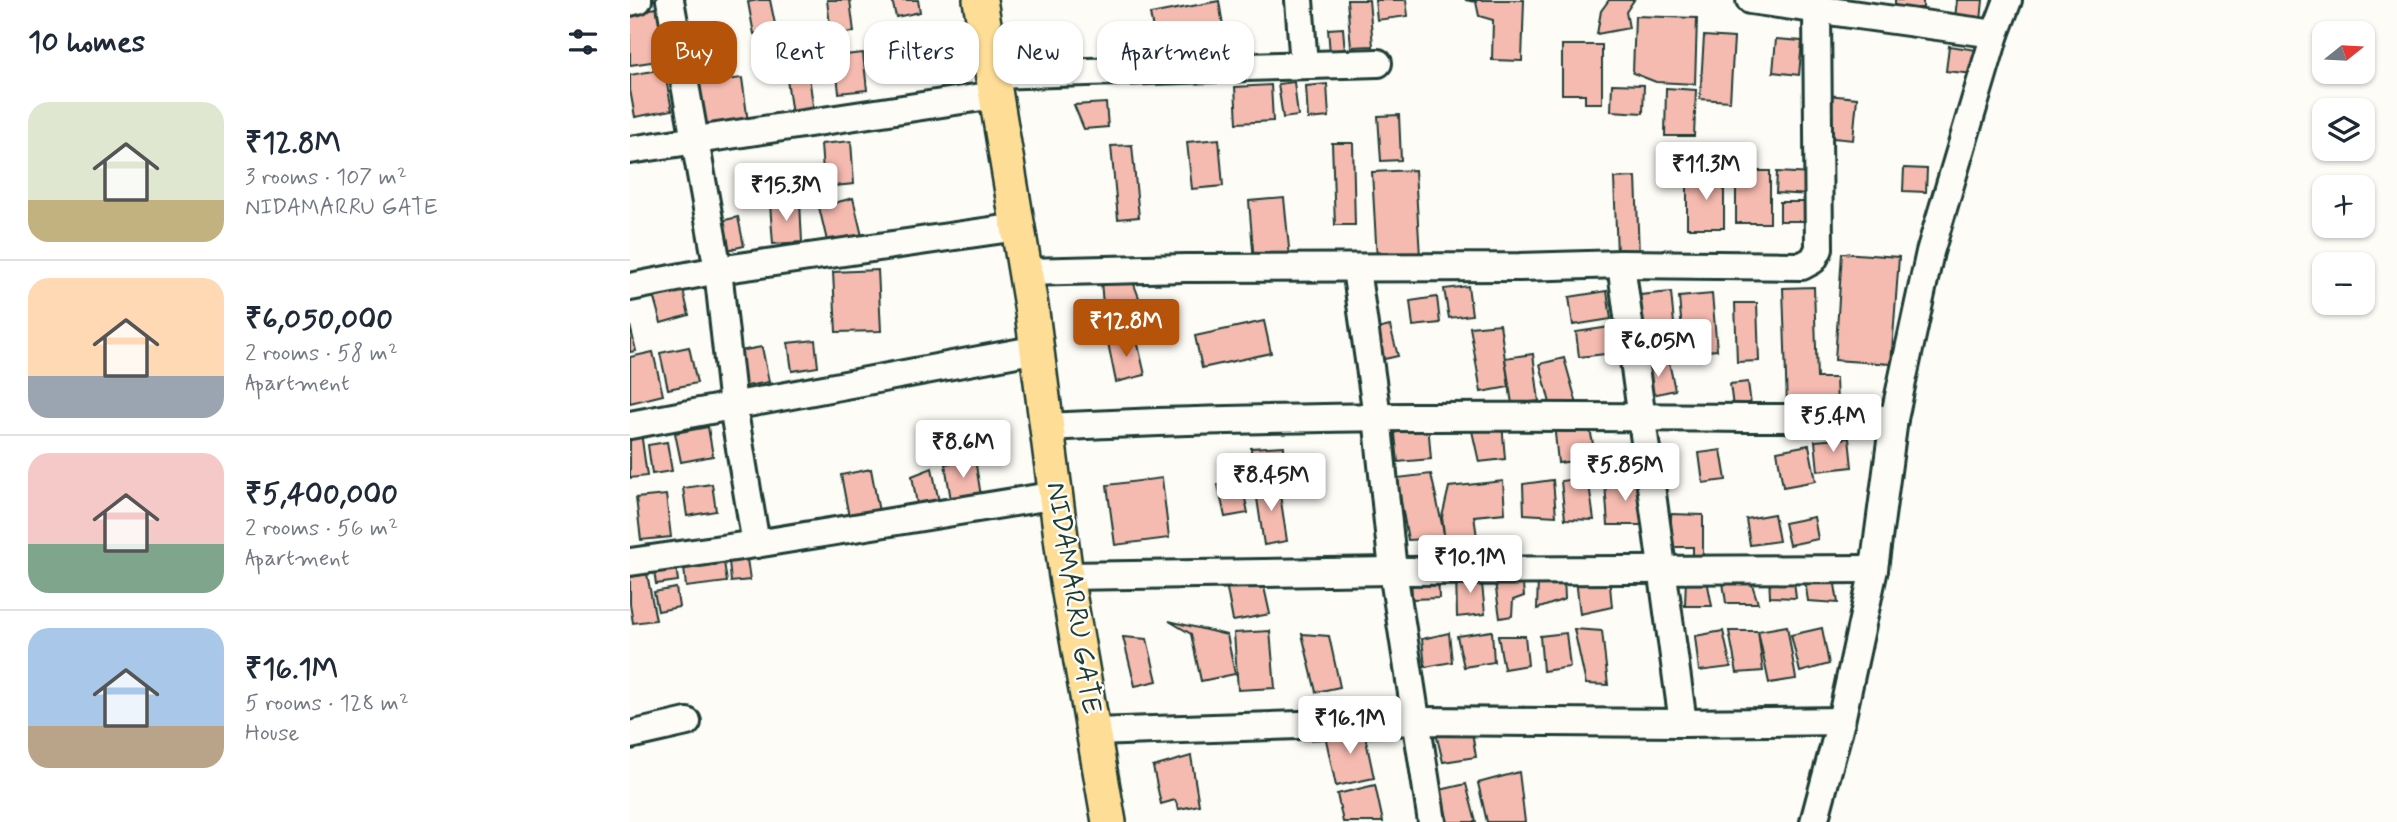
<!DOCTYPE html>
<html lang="en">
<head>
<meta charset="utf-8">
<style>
  :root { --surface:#fff; --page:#f2f2f3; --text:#1f2937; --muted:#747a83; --line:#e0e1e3; --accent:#b45309 }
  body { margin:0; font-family:Mynerve,sans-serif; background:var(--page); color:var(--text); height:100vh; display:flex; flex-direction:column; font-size:26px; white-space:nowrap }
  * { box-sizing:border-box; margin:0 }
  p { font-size:23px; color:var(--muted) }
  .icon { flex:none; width:38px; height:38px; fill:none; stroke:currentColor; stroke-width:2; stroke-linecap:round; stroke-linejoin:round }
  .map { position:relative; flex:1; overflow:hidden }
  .details { display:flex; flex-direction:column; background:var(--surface); width:630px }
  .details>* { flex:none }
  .guide { position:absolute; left:21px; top:21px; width:665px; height:63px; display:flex; gap:14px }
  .needle { width:46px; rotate:72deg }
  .fabs { position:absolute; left:1682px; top:21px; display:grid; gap:14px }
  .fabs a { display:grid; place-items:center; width:63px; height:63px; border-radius:14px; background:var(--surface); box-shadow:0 2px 5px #0004; font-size:35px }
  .price { position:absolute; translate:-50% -60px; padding:0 16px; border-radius:7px; background:#fff; color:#222; font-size:23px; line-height:46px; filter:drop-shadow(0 2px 4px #0008) }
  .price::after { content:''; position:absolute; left:50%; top:42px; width:21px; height:16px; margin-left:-10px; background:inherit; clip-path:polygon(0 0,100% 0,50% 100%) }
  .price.selected { background:var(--accent); color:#fff }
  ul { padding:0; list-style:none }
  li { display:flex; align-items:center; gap:21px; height:175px; padding:0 28px }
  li+li { border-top:2px solid var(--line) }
  li span { display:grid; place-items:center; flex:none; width:196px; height:140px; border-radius:21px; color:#555 }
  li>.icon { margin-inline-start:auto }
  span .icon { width:84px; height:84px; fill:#fffc; stroke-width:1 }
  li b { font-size:30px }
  h2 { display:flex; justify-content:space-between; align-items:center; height:84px; padding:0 28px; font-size:30px }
  .chip { padding:0 24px; border-radius:21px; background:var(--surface); box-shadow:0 2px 5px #0004; font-size:24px; line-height:63px }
  .chip.selected { background:var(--accent); color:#fff }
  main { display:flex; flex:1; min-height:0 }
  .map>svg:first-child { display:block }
  .building { fill:#f6bbb0; stroke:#1f3d34; stroke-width:2 }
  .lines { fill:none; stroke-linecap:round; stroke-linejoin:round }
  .minor-casing { stroke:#1f3d34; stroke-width:32 }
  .major-casing { stroke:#1f3d34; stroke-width:38 }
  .minor { stroke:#fdfcf7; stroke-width:26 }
  .major { stroke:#fedd96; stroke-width:33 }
  .labels { text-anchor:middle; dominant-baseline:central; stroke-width:5; stroke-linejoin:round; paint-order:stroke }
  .street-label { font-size:28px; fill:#1f3d34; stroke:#fdfcf7 }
</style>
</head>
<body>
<main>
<section class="details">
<h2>10 homes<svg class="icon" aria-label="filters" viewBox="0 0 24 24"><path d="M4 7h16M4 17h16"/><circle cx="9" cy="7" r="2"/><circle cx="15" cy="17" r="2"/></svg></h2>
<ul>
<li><span style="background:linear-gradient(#dfe7d0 70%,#c2b280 0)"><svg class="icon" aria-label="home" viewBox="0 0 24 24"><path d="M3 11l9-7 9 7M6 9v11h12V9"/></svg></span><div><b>₹12.8M</b><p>3 rooms · 107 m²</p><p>NIDAMARRU GATE</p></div></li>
<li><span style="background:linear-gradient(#ffd9b3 70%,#9aa5b1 0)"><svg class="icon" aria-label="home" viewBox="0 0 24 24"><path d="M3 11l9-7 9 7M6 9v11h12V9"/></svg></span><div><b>₹6,050,000</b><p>2 rooms · 58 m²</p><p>Apartment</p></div></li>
<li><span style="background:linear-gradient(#f6c9c9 65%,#7fa58c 0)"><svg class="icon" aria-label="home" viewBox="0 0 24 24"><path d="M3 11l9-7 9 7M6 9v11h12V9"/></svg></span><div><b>₹5,400,000</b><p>2 rooms · 56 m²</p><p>Apartment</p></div></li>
<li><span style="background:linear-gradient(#a9c7e8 70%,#b9a48a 0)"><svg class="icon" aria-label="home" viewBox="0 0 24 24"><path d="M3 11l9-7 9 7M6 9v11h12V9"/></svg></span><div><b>₹16.1M</b><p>5 rooms · 128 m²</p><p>House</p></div></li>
</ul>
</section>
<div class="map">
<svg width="1767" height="822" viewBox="0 0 1767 822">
  <rect width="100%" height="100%" fill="#fdfcf7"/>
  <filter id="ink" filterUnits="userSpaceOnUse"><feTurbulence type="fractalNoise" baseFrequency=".0143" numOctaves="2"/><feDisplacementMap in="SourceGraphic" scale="14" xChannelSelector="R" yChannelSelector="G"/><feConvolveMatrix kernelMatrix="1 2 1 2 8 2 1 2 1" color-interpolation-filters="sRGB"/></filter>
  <g filter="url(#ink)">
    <g class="building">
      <polygon points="128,0 140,0 146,29 124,34 118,2"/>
      <polygon points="197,0 220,0 224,32 201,34"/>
      <polygon points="262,0 288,0 290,12 266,17"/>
      <polygon points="717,0 739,0 743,46 721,47"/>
      <polygon points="745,0 776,0 778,16 747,20"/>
      <polygon points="835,0 894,0 892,61 862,60 863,20 849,16 846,2"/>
      <polygon points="979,0 1004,0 996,12 999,28 967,34 971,11"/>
      <rect x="1265" y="0" width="28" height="8"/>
      <polygon points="1327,0 1353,0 1351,21 1325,18"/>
      <polygon points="589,1 594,32 526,44 520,14"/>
      <polygon points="34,7 42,59 0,65 0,12"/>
      <polygon points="1005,16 1067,18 1065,84 1026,82 1003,73"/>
      <polygon points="84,23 95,68 67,75 56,29"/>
      <polygon points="713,28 715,52 700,53 698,29"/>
      <polygon points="1074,36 1104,38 1100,101 1070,99"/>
      <polygon points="1146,39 1172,41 1169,75 1143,72"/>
      <polygon points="932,45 972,45 972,103 955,103 955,94 932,94"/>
      <polygon points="1319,46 1347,50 1344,74 1316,71"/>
      <polygon points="233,53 237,90 209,93 205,56"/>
      <polygon points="177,62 184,112 162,115 155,65"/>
      <polygon points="34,69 42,110 5,117 0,90 0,75"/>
      <polygon points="112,78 118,122 75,127 69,83"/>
      <polygon points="664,82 668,116 653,118 648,84"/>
      <polygon points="697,84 699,117 678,119 676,86"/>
      <polygon points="982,84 1014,85 1013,113 981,111"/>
      <polygon points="641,85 643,121 607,123 605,87"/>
      <polygon points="1036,88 1066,90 1064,136 1035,136"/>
      <polygon points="1197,95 1227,98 1223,140 1193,137"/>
      <polygon points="476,103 478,127 454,129 444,105"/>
      <polygon points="769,115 771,160 751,161 748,116"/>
      <polygon points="589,139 593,186 562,189 557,142"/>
      <polygon points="221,141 224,184 194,187 191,144"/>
      <polygon points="702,143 723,143 725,225 705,225"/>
      <polygon points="502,145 509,217 488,219 481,146"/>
      <polygon points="1274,168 1297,169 1296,192 1273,191"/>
      <polygon points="785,170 790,257 747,260 742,172"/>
      <rect x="1106" y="171" width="34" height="52"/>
      <polygon points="1147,172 1182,174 1181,195 1146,193"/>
      <rect x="1057" y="176" width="37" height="52"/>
      <polygon points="1006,177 1009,254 987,254 984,178"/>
      <polygon points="223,198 232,236 198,245 189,207"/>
      <polygon points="654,198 660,258 624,262 619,201"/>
      <polygon points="170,202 172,242 143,244 140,204"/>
      <polygon points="1150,202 1179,202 1178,221 1150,221"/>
      <polygon points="108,217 114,246 97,250 91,221"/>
      <polygon points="1212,253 1269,257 1261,364 1205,360"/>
      <polygon points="248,270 251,331 206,332 203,272"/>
      <polygon points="502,279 511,303 473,305 471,281"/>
      <polygon points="838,286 842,315 819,318 814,289"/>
      <polygon points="1184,287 1187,378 1206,378 1207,405 1157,407 1153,288"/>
      <polygon points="53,290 59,315 31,323 24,298"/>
      <polygon points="977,291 981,319 943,325 939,297"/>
      <polygon points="1041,292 1047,355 1016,358 1010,295"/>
      <polygon points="1082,294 1087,350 1054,353 1049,297"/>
      <polygon points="807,297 810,323 783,326 780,301"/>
      <polygon points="1105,303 1127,303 1129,361 1107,362"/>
      <polygon points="634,321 641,353 572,368 565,336"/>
      <polygon points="870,324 879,387 851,392 840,327"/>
      <polygon points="0,325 6,351 0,352"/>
      <polygon points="760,326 768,356 750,360 743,330"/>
      <polygon points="980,327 984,353 949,357 946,332"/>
      <polygon points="506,336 515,375 486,382 478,343"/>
      <polygon points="185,340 188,367 162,371 158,343"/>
      <polygon points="59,347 67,383 38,389 30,353"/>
      <polygon points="132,347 139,382 111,387 104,352"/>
      <polygon points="23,352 33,395 0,403 0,357"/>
      <polygon points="903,354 909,401 882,404 875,358"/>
      <polygon points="934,358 947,404 922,411 910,364"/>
      <polygon points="1039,362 1045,390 1018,396 1012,368"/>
      <polygon points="1118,382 1121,405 1103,407 1100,384"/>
      <polygon points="958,420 966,458 928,463 924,423"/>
      <polygon points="840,422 872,422 875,459 849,462"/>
      <polygon points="798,423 801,459 768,462 764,425"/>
      <polygon points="78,427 83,456 51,462 45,433"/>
      <polygon points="11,432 17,476 0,478 0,433"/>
      <polygon points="1219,438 1222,467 1188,471 1185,441"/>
      <polygon points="37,442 42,471 22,474 18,445"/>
      <polygon points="1179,445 1186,481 1153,487 1147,451"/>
      <polygon points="654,446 655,475 622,477 621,448"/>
      <polygon points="1091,450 1096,480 1073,483 1069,453"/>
      <polygon points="345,459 351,496 321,500 315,464"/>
      <polygon points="302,468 309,502 288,510 282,476"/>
      <polygon points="241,469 249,512 219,517 211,475"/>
      <polygon points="801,474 815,538 778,540 767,478"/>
      <polygon points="1008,476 1015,525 978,525 975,483"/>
      <polygon points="958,477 964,520 935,519 931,481"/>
      <polygon points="532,478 539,538 485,545 477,485"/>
      <polygon points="611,479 618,513 595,517 588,485"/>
      <polygon points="923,480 926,516 894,514 893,484"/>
      <polygon points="648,481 657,541 634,545 625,485"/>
      <polygon points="873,481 875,513 844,516 847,537 815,542 812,517 819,487"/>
      <polygon points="82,484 86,511 57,516 53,488"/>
      <polygon points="36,495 41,537 11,540 6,498"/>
      <polygon points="1041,514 1073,515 1073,559 1063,559 1063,547 1041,547"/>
      <polygon points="1144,514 1149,541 1120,545 1116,519"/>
      <polygon points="1184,517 1188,539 1159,545 1154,523"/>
      <polygon points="117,559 120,580 101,582 99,561"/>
      <polygon points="94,562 97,582 56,587 54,567"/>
      <polygon points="46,566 48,581 26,584 24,570"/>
      <polygon points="1203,572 1208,603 1178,601 1174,574"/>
      <polygon points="826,573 851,574 855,614 827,617"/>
      <polygon points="1163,573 1166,598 1140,597 1139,574"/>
      <polygon points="17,574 26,620 3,623 0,604 0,577"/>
      <polygon points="781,574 808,575 809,598 782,599"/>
      <polygon points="864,575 892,575 894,596 883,600 882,616 870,618"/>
      <polygon points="979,575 982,607 950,614 946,579"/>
      <polygon points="1076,575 1082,606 1055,606 1056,577"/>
      <polygon points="1119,575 1128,603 1096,603 1092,576"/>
      <polygon points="934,576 935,599 907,609 908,578"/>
      <polygon points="632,578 640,614 603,621 596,584"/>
      <polygon points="46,588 49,607 28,611 24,592"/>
      <polygon points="539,621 597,635 605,674 571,681 561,634"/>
      <polygon points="1157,626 1166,679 1139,683 1128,631"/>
      <polygon points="1192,628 1199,664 1170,672 1161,635"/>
      <polygon points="944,629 972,631 978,685 956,684"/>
      <polygon points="640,631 645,688 608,690 604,633"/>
      <polygon points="862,631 864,662 834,667 827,636"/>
      <polygon points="1093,631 1101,667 1069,671 1065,636"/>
      <polygon points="1099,631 1128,631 1133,671 1107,673"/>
      <polygon points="819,633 822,662 795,667 792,639"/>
      <polygon points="936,633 940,667 913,671 910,636"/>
      <polygon points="672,634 699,636 710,687 686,692"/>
      <polygon points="868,636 895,636 898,665 874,669"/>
      <polygon points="493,637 517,639 527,681 505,686"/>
      <polygon points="733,726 744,778 706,786 695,735"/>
      <polygon points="841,726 846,757 813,762 805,729"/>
      <polygon points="561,756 569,805 549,809 545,800 531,804 523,767"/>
      <polygon points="889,772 895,822 857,822 848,783"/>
      <polygon points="836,784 846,822 818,822 810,790"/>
      <polygon points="745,785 753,822 713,822 707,794"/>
    </g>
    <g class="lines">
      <g class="minor-casing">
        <g id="minor">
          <polyline points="40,0 88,270 103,406 126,544"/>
          <polyline points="669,0 674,65"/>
          <polyline points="1120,0 1365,34"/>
          <polyline points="0,2 8,0"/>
          <polyline points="362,75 748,63"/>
          <polyline points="0,150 365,95"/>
          <polyline points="991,264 1053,723"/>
          <polyline points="726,269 747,416 763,571 802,822"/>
          <polyline points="395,272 556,268 890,267 991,264 1172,266 1183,260 1189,249 1187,10"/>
          <polyline points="0,287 88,270 388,227"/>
          <polyline points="0,425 408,349"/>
          <path d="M416,427C699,412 981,417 1264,419"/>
          <polyline points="0,562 126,544 427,495"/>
          <polyline points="436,576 763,571 1244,569"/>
          <polyline points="464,732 788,721 1053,723 1211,721"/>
          <polyline points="0,735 57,722"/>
          <polyline points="1184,822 1211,721 1244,569 1264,419 1300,252 1365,34 1378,0"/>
        </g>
      </g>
      <g class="major-casing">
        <polyline id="major" points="350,0 402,312 436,576 479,822"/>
      </g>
      <use href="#minor" class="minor"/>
      <use href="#major" class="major"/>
    </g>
  </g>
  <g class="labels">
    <g class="street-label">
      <text transform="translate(443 598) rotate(81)">NIDAMARRU GATE</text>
    </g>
  </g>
</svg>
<div class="fabs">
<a><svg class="needle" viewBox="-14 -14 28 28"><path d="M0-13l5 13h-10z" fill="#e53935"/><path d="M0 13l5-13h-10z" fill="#747a83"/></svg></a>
<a><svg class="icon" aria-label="layers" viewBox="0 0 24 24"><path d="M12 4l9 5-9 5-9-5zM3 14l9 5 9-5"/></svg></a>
<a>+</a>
<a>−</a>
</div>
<b class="price" style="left:1076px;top:202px">₹11.3M</b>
<b class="price" style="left:156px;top:223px">₹15.3M</b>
<b class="price selected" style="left:496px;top:359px">₹12.8M</b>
<b class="price" style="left:1028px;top:379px">₹6.05M</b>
<b class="price" style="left:1203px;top:454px">₹5.4M</b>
<b class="price" style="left:333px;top:480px">₹8.6M</b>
<b class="price" style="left:995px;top:503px">₹5.85M</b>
<b class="price" style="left:641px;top:513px">₹8.45M</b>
<b class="price" style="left:840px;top:595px">₹10.1M</b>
<b class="price" style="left:720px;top:756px">₹16.1M</b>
<div class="guide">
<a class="chip selected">Buy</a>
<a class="chip">Rent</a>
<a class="chip">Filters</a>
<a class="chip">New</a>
<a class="chip">Apartment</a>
</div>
</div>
</main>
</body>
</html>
